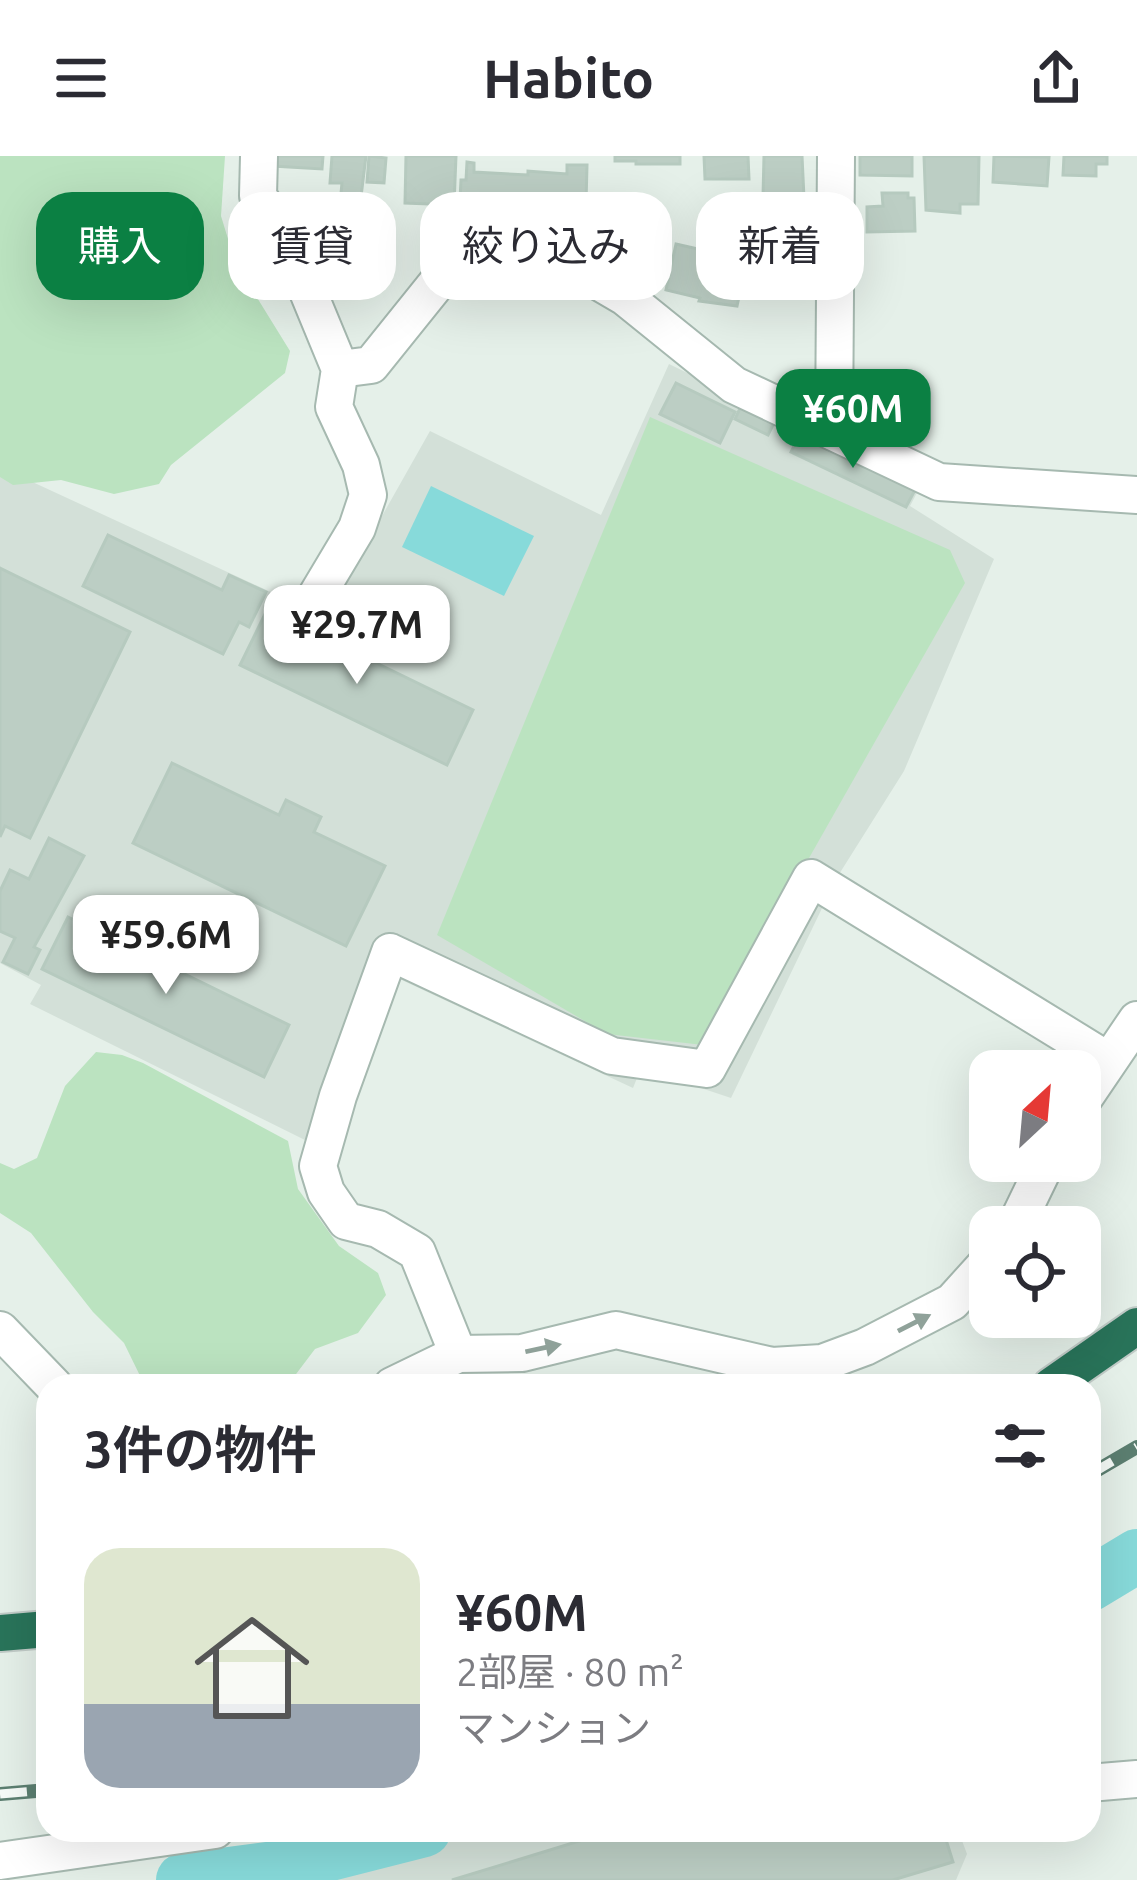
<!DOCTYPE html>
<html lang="ja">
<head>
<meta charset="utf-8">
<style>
  :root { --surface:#fff; --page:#f7f7f7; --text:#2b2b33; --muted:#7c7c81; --accent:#0b8043 }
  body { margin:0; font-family:Ubuntu,"Noto Sans JP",sans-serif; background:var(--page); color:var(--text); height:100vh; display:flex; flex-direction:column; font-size:45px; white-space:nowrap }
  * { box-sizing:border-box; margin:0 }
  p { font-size:39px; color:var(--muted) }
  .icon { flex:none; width:66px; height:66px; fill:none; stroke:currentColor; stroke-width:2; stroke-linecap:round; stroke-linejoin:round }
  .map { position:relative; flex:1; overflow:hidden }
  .sheet { position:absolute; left:36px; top:1218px; width:1065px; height:468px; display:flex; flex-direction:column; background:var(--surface); border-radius:36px; box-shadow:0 12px 48px #0002 }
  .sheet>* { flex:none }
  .guide { position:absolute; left:36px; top:36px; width:1065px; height:108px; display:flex; gap:24px }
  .needle { width:78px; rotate:26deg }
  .fabs { position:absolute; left:969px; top:894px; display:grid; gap:24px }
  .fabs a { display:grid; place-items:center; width:132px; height:132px; border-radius:24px; background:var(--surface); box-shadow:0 12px 48px #0002; font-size:60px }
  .price { position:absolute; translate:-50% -102px; padding:0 27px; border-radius:24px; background:#fff; color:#222; font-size:39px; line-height:78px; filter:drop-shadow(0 3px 6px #0008) }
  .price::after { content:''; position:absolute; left:50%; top:72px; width:36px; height:27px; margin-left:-18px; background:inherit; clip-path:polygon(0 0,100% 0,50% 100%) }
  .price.current { background:var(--accent); color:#fff }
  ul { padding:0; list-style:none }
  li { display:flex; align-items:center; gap:36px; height:300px; padding:0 48px }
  li span { display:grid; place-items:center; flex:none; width:336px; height:240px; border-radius:36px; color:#555 }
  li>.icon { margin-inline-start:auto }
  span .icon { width:144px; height:144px; fill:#fffc; stroke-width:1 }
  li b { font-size:51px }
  h2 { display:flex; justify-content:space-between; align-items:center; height:144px; padding:0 48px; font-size:51px }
  .tag { padding:0 42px; border-radius:36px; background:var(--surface); box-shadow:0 12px 48px #0002; font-size:42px; line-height:108px }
  .tag.current { background:var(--accent); color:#fff }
  header { display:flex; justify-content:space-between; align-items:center; height:156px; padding:0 48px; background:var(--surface); font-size:54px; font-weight:700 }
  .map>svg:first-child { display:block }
  .built { fill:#d3e0d8 }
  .green { fill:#bbe3c0 }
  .water { fill:#87dada }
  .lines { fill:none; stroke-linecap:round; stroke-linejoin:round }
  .river { stroke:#87dada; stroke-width:54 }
  .building { fill:#bccec4; stroke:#b6cabf; stroke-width:3 }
  .street-casing { stroke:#a6b9b0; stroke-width:40 }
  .highway-casing { stroke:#c1cbc7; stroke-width:40 }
  .street { stroke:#fff; stroke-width:36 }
  .highway { stroke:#29745a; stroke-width:36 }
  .rail-casing { stroke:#5c7f71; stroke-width:14 }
  .rail { stroke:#f6fbf8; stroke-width:9; stroke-dasharray:27; stroke-linecap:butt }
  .oneway { fill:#90a29a }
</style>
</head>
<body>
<header><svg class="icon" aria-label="menu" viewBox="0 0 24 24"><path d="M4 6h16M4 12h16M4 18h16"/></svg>Habito<svg class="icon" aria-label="share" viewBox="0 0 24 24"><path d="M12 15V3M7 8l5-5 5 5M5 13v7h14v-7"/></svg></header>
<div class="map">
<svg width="1137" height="1724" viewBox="0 0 1137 1724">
  <rect width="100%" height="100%" fill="#e5f0e9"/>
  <g class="built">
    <polygon points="669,208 920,331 910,350 994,403 904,615 836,723 731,942 641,912 633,932 376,812 309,986 30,848 41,829 0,807 0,311 325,461 430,275 601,359"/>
    <polygon points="497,1674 958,1674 967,1698 956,1724 298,1724"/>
  </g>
  <g class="green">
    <polygon points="0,0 225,0 221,60 235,106 290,195 285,217 171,309 159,328 114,338 61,324 13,329 0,321"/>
    <polygon points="650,261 950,394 965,427 703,889 607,878 437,779"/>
    <polygon points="96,896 122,899 143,907 288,985 298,1033 339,1090 378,1117 386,1139 358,1177 315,1193 287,1230 145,1230 124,1187 93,1156 31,1077 0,1057 0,1007 14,1013 37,1002 65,930"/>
  </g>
  <polygon class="water" points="431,330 534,380 504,440 402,391"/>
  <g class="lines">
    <g class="river">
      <polyline points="1089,1429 1137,1400"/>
      <polyline points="183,1724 275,1712 424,1674"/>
    </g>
  </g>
  <g class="building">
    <polygon points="274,0 323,0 322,13 273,10"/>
    <polygon points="332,0 366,0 356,81 337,79 342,27 330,27"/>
    <polygon points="369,0 386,2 384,27 367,26"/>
    <polygon points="406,0 456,0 454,49 405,47"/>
    <polygon points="615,0 680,0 680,8 636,8 636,5 615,5"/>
    <polygon points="704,0 748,0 749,23 705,23"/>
    <polygon points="764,0 802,0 804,42 763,41"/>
    <polygon points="860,0 912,0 912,20 860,19"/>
    <polygon points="924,0 979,0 978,48 960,48 960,57 926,54"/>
    <polygon points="994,0 1049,1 1047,30 993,26"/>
    <polygon points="1064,0 1107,0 1107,8 1096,8 1096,20 1063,19"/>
    <polygon points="467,6 474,7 474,16 528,19 528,15 567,18 567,9 587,9 586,47 551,44 551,64 540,63 540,74 467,71 467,63 459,63 461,24 466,24"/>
    <polygon points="882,37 908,37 908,42 914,42 915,75 867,76 867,51 883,50"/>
    <polygon points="676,88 724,99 726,89 749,94 737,150 699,145 700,142 666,134"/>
    <polygon points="676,227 735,256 720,287 660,258"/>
    <polygon points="742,248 775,265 768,279 735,263"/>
    <polygon points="800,278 915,334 906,351 791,296"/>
    <polygon points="108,379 222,434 229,419 266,436 249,471 239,466 223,498 83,430"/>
    <polygon points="0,412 130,476 30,682 5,670 0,681"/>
    <polygon points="267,454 473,554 447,609 240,509"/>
    <polygon points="172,607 279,659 286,644 321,661 314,676 385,710 346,790 133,687"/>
    <polygon points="49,682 84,700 34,791 40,794 28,818 3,806 15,782 0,775 0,735 10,714 29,723"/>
    <polygon points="68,761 289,869 264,921 42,813"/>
    <polygon points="615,1674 943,1674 953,1706 893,1724 452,1724"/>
  </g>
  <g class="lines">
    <g class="street-casing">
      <g id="street">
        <polyline points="259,0 258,40 285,80 340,213 334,251 361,309 368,339 357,372 314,444"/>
        <polyline points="340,213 371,209 449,112 477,105 558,118 584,117 625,141 734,229 939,326 1137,339"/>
        <polyline points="834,276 836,0"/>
        <polyline points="1080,948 1137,864"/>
        <polyline points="1015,1071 1047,1005"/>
        <polyline points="0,1174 54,1230"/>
        <polyline points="458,1198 417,1096 378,1073 346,1065 326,1036 318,1010 338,940 390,796 612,900 707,913 811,722 1107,904"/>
        <polyline points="392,1230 458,1198 522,1197 616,1174 772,1210 822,1207 865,1191 952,1146 990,1104"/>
        <polyline points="1089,1627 1137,1623"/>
        <polyline points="0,1705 215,1674"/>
      </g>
    </g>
    <g class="highway-casing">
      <g id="highway">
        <polyline points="1051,1230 1137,1170"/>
        <polyline points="0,1477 48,1473"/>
      </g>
    </g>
    <use href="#street" class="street"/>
    <use href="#highway" class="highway"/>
    <g class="rail-casing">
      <g id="rail">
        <polyline points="1089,1319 1137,1291"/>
        <polyline points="0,1638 48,1634"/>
      </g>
    </g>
    <use href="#rail" class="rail"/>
  </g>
  <defs><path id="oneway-solid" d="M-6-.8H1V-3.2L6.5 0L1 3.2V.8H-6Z" transform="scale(3)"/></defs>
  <g class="oneway">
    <use href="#oneway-solid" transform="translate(914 1167) rotate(-27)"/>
    <use href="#oneway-solid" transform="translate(543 1192) rotate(-12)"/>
  </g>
</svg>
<div class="fabs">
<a><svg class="needle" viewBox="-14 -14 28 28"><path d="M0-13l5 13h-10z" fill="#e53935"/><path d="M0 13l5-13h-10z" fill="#7c7c81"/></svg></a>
<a><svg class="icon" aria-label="locate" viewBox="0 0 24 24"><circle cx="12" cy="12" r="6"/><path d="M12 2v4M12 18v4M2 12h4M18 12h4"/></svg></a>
</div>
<b class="price current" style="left:853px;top:315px">¥60M</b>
<b class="price" style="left:357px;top:531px">¥29.7M</b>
<b class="price" style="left:166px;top:841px">¥59.6M</b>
<div class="guide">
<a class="tag current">購入</a>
<a class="tag">賃貸</a>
<a class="tag">絞り込み</a>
<a class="tag">新着</a>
</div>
<section class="sheet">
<h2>3件の物件<svg class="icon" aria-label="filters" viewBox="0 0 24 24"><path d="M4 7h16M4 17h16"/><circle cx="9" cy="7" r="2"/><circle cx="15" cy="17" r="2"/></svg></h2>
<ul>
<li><span style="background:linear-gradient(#dfe7d0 65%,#9aa5b1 0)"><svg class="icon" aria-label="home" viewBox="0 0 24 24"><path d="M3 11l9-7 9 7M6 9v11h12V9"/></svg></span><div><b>¥60M</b><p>2部屋 · 80 m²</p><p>マンション</p></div></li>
</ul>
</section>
</div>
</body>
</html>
